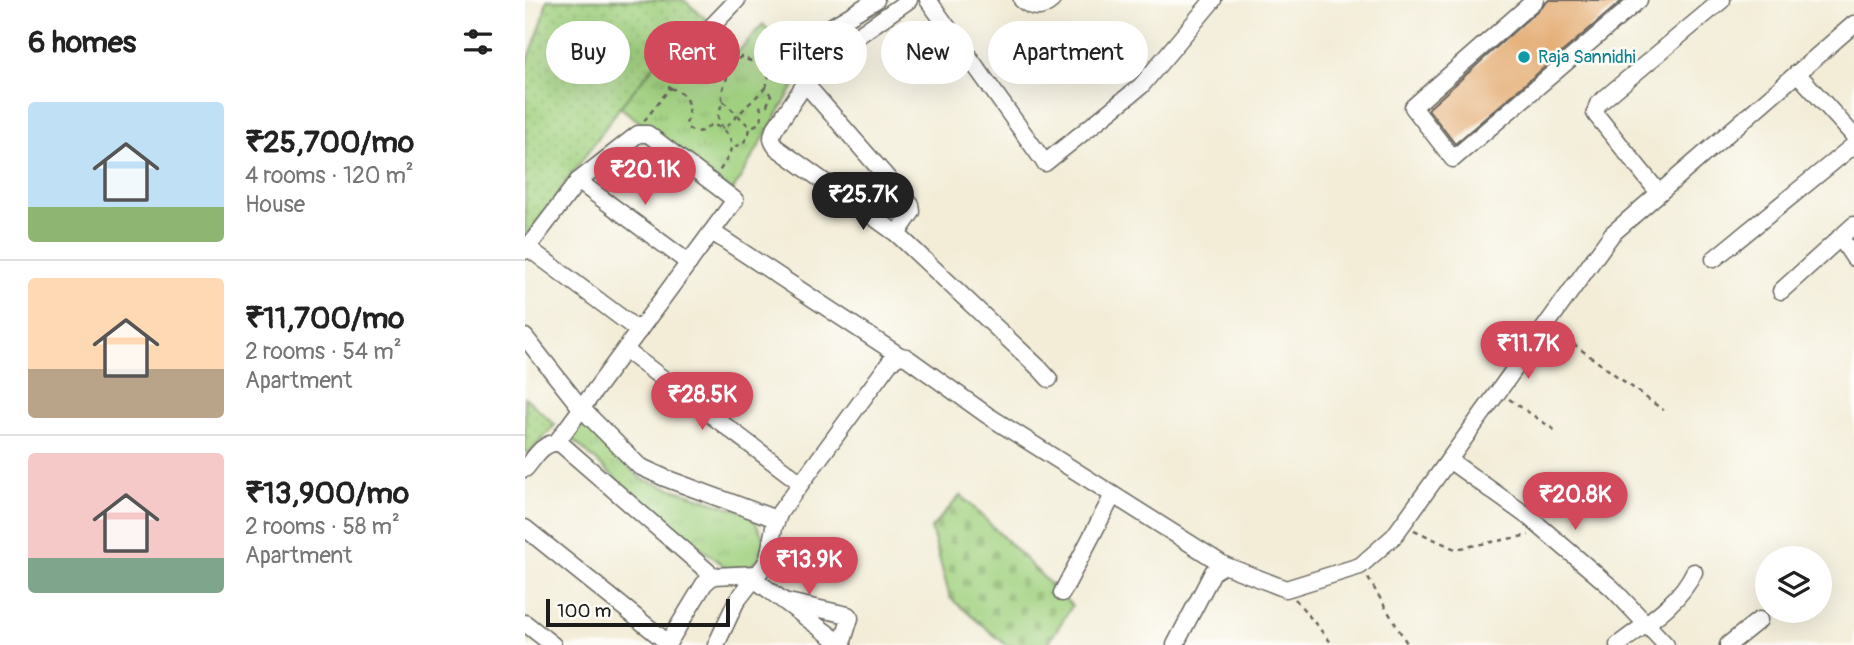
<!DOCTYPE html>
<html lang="en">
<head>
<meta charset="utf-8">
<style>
  :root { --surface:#fff; --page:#f6f6f6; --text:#222; --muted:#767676; --line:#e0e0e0; --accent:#d1495b }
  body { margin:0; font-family:Pangolin,sans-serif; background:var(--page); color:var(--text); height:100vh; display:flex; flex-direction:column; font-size:26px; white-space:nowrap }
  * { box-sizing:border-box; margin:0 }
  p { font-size:23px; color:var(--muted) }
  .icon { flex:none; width:38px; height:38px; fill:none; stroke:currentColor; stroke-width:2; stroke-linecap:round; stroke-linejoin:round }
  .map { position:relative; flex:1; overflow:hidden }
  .side { display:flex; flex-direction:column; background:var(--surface); width:525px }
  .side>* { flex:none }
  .guide { position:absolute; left:21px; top:21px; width:665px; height:63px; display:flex; gap:14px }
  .buttons { position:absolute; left:1230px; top:546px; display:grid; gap:14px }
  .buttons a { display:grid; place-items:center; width:77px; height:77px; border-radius:50%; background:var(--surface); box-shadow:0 7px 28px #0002; font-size:35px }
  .scale { position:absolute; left:21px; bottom:18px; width:184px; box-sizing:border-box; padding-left:7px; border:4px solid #1c1c1c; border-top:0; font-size:19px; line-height:24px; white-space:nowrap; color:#1c1c1c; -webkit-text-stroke:5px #fdfcf7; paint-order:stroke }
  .price { position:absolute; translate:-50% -60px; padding:0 16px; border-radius:24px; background:var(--accent); color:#fff; font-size:23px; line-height:46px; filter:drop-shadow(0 2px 4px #0008) }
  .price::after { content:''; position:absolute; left:50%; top:42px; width:21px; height:16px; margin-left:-10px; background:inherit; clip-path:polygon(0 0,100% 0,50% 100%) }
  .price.active { background:#222; color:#fff }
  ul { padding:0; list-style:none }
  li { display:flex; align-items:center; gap:21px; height:175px; padding:0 28px }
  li+li { border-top:2px solid var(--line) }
  li span { display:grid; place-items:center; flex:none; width:196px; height:140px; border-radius:7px; color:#555 }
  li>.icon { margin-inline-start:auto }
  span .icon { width:84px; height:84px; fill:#fffc; stroke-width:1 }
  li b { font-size:30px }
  h2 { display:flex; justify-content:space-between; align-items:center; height:84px; padding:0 28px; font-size:30px }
  .tag { padding:0 24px; border-radius:32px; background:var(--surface); box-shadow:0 7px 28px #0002; font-size:24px; line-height:63px }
  .tag.active { background:var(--accent); color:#fff }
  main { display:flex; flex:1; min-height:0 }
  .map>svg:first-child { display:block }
  .grass { fill:url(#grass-dots); stroke:#5e764e; stroke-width:2 }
  .cemetery { fill:url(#cemetery-stones); stroke:#5e764e; stroke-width:2 }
  .park { fill:url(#park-tufts); stroke:#5e764e; stroke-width:2 }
  .building { fill:#e2a568 }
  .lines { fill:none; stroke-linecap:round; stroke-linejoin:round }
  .minor-casing { stroke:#67655e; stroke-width:19 }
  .path { stroke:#67655e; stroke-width:2.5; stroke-dasharray:5 5; stroke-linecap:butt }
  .minor { stroke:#fff; stroke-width:16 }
  .culture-dot { fill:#0f9aa8; stroke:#fdfcf7; stroke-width:2.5 }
  .labels { text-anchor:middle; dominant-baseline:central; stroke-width:5; stroke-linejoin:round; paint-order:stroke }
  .culture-label { font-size:18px; fill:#0d838f; stroke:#fdfcf7; text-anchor:start }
</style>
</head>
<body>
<main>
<section class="side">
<h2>6 homes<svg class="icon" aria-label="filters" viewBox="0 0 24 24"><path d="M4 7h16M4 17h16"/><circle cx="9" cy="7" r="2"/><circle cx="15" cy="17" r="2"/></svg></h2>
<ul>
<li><span style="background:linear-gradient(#bfe0f5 75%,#8fb573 0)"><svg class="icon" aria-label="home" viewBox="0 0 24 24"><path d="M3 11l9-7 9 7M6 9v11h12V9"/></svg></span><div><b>₹25,700/mo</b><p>4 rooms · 120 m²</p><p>House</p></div></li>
<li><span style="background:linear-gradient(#ffd9b3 65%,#b9a48a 0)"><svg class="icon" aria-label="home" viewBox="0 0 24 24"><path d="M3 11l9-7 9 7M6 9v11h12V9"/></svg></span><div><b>₹11,700/mo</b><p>2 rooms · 54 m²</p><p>Apartment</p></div></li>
<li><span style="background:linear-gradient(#f6c9c9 75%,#7fa58c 0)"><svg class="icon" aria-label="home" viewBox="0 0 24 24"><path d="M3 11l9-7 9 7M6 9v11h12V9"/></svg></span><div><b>₹13,900/mo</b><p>2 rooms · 58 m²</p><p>Apartment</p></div></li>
</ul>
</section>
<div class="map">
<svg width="1329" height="645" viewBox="0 0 1329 645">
  <defs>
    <pattern id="grass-dots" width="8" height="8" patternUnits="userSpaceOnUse" patternTransform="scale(1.75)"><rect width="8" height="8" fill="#a1d180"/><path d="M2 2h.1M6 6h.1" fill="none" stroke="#8ab36e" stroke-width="1.8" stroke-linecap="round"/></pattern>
    <pattern id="cemetery-stones" width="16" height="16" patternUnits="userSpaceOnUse" patternTransform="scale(1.75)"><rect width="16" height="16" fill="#a1d180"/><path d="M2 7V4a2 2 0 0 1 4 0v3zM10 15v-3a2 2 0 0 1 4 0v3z" fill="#8ab36e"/></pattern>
    <pattern id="park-tufts" width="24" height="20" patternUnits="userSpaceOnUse" patternTransform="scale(1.75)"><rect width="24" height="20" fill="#a1d180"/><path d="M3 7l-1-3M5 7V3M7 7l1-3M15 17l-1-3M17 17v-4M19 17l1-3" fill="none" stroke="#8ab36e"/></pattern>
  </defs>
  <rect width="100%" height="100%" fill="#fdfcf7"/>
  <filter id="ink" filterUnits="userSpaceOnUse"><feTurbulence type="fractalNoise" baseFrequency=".0143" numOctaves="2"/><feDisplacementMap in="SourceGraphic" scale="14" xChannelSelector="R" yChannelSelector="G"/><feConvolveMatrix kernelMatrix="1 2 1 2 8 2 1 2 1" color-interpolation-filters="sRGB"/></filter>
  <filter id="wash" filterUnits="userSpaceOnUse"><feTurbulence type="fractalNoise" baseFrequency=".00686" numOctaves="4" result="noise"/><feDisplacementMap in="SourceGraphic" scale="28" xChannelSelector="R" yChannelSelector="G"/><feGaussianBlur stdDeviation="1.57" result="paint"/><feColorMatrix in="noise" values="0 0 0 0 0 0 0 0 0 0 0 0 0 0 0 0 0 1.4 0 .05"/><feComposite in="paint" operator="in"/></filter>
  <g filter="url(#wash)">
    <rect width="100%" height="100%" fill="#f3edd8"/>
    <g class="grass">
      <polygon points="22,0 159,0 181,19 170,37 154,35 95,107 0,240 0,69 17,22"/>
      <polygon points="0,397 30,425 4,454 0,451"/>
    </g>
    <polygon class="cemetery" points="436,495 547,606 522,645 481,645 425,598 406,528"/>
    <g class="park">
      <polygon points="181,19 212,53 238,24 279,69 207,192 95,107 154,35 170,37"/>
      <polygon points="57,418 93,458 117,479 226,514 241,542 239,555 224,567 202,568 115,501 44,436"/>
    </g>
    <g id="blocks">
      <polygon class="building" points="1024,0 1098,0 930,144 903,109"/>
    </g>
  </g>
  <g filter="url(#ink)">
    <use href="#blocks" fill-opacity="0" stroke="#67655e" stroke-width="2"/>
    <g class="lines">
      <g class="minor-casing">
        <g id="minor">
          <path d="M384,0L294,63L249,130C246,137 246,141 252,148L372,234L515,369L524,379"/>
          <polyline points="403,0 520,163 616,86 688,0"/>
          <path d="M497,0C508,9 516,10 527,0"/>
          <polyline points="1010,0 888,107 928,159 1114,0"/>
          <polyline points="187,26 212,0"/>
          <polyline points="289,37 351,0"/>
          <polyline points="1272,73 1329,136"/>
          <polyline points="285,74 284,88 386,205 387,212 372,234"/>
          <polyline points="53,181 164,263"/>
          <polyline points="1134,193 1072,116 1070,113 1073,104 1197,0"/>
          <polyline points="187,232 375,356"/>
          <polyline points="1315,237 1329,258"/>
          <polyline points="2,247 114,331"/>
          <path d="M0,251L53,181L113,134H123L210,200L31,443C17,443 9,459 0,469"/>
          <polyline points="1189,259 1329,145"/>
          <polyline points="1256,291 1329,225"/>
          <polyline points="0,337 56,408 114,466 140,478 251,519"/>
          <polyline points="100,350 276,483"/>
          <polyline points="31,443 36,444 188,576"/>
          <polyline points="924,460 1005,518 1087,588 1141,645"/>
          <polyline points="0,528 143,643"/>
          <polyline points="229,579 318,645"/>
          <polyline points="537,593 588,495"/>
          <polyline points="263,602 323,615 325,618 317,644"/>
          <polyline points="0,623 28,645"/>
          <polyline points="142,645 179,584 188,576 233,574"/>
          <polyline points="191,645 211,602 239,566 243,559 249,527 255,512 365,362 375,356 381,357 462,415 699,565"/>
          <polyline points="650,645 688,572 699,565 761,589 835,566 869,536 1087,234 1329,24"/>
          <path d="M1093,645C1120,624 1154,604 1169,572"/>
          <polyline points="1203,645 1234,620"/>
        </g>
      </g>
      <g class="path">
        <path d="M204,64L216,57L226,61L234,60L241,65L244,76L241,87L246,96L242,105L235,107C240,117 235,125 225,127C224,139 218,146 206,147"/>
        <path d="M145,88C164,93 166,107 161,124L164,129C171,134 179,132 185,125C198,125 210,138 205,152C203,159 197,166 194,172"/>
        <polyline points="198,101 225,127"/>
        <path d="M119,121L145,88L142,83L143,76C150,71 158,74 164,68C166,66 168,61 170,59C181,45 194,54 203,64C204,77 200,81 197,92C196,95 198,99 197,103C194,115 189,116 199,129L241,87"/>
        <polyline points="1032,332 1138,410"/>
        <polyline points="984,399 1031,431"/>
        <polyline points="889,530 930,549 1004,535"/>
        <polyline points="843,578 883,645"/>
        <polyline points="770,599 808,645"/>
      </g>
      <use href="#minor" class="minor"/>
    </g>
  </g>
  <circle class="culture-dot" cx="999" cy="57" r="7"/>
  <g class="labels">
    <g class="culture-label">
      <text x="1013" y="57">Raja Sannidhi</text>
    </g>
  </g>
</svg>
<div class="buttons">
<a><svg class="icon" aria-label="layers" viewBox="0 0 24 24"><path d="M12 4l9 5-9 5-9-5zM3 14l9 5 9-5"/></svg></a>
</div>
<div class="scale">100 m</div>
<b class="price" style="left:120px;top:207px">₹20.1K</b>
<b class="price active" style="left:338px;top:232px">₹25.7K</b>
<b class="price" style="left:1003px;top:381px">₹11.7K</b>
<b class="price" style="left:177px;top:432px">₹28.5K</b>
<b class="price" style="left:1050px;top:532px">₹20.8K</b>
<b class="price" style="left:284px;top:597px">₹13.9K</b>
<div class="guide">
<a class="tag">Buy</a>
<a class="tag active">Rent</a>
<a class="tag">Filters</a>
<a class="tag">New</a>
<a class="tag">Apartment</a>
</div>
</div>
</main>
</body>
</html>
